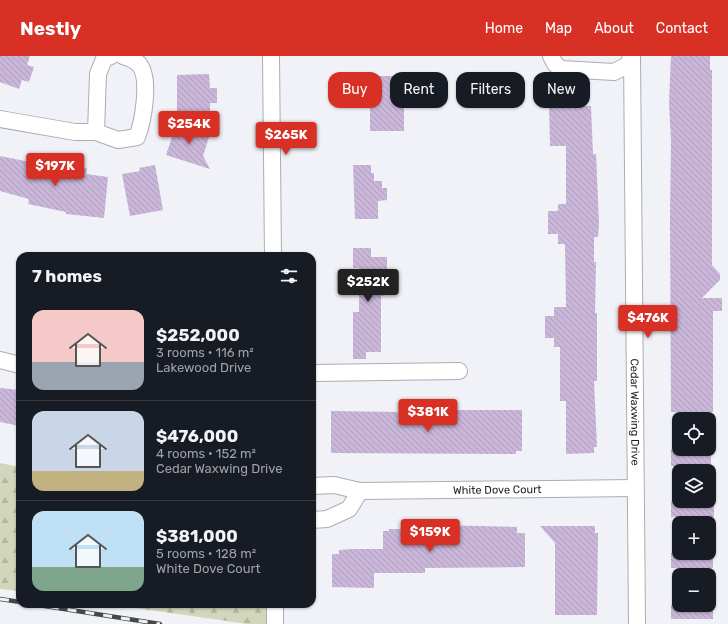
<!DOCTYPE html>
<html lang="en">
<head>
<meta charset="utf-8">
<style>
  :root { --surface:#171b24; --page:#242831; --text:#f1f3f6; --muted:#9ea1a6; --line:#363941; --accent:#d93025 }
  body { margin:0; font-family:Rubik,sans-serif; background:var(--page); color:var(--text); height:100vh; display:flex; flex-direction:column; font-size:15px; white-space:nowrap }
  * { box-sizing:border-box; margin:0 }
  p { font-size:13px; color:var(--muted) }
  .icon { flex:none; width:22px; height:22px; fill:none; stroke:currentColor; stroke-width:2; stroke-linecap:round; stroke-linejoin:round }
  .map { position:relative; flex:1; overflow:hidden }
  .sheet { position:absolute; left:16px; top:196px; width:300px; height:356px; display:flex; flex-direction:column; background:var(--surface); border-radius:12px; box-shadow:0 1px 3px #0004 }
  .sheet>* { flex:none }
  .guide { position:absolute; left:328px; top:16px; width:340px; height:36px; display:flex; gap:8px }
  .fabs { position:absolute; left:672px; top:356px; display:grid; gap:8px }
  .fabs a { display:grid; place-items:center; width:44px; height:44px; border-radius:8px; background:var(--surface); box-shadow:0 1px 3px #0004; font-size:20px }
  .price { position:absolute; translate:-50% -34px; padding:0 9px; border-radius:4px; background:var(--accent); color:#fff; font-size:13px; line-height:26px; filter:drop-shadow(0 1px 2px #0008) }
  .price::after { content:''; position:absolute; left:50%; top:24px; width:12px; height:9px; margin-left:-6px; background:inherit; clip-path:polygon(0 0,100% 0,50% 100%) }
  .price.active { background:#222; color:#fff }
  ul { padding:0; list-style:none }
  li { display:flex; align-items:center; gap:12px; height:100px; padding:0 16px }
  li+li { border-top:1px solid var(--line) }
  li span { display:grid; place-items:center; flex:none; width:112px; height:80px; border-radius:12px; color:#555 }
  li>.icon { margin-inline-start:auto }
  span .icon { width:48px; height:48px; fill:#fffc; stroke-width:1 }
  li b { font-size:17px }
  h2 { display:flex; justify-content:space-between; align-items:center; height:48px; padding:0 16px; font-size:17px }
  .pill { padding:0 14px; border-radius:12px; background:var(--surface); box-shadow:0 1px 3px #0004; font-size:14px; line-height:36px }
  .pill.active { background:var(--accent); color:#fff }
  header { display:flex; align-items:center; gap:24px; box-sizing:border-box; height:56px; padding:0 20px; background:var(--accent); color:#fff }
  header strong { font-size:19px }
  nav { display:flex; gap:22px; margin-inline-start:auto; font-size:14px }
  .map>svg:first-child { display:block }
  .forest { fill:url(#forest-firs) }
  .building { fill:url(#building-back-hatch) }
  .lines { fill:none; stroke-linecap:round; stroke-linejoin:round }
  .minor-casing { stroke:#acadb3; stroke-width:18 }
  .minor { stroke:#fff; stroke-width:16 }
  .rail-casing { stroke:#46474a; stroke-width:4.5 }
  .rail { stroke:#f0f2f7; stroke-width:3; stroke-dasharray:9; stroke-linecap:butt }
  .labels { text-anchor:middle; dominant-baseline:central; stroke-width:3; stroke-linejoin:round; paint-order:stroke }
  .street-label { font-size:11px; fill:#1f2022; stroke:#f0f2f7 }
</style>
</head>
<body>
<header>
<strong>Nestly</strong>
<nav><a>Home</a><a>Map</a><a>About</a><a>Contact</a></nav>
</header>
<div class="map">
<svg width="728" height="568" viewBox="0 0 728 568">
  <defs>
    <pattern id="forest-firs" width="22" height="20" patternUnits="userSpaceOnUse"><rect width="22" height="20" fill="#d2d6ba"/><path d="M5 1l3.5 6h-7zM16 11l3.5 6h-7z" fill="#b4b7a0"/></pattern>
    <pattern id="building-back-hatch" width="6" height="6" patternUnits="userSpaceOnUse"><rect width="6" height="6" fill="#c9b6d8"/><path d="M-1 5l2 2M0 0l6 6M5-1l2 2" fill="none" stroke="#ac9cb9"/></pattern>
  </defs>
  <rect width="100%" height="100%" fill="#f0f2f7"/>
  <g class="forest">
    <polygon points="0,407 20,411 20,535 0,533"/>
    <polygon points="108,548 267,548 267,568 248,568"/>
  </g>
  <g class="building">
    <polygon points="0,0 30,0 27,9 34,11 29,26 22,24 19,33 0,26"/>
    <polygon points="671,0 710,0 710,14 712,14 712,209 720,218 720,224 702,242 722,242 722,255 713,255 713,356 671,356 670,164 671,85 669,47"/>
    <polygon points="209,18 210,32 217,32 217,47 210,47 210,56 177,57 177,19"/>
    <polygon points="377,20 395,20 395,37 404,37 404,75 370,75 370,52 372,52 372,42 377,42"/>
    <polygon points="549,50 591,50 593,98 596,98 599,168 598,181 594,181 594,206 596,206 595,257 597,257 597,325 594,325 597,391 594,391 594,397 566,398 566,345 560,345 560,291 554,291 554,282 545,282 545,260 554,260 554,251 566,251 565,188 558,188 558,178 548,178 548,155 558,155 558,148 566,148 566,90 550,90"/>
    <polygon points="177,67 210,78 203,100 210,113 166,99"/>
    <polygon points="0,100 70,114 71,110 87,112 86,118 108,121 104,162 66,158 66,156 28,148 29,143 0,135"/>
    <polygon points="155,109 163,154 130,160 122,118 140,115 139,112"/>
    <polygon points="353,109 371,109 371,117 374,117 374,125 382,125 382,132 387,132 387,144 378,145 378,163 355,163"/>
    <polygon points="353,192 371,192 371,201 387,201 387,216 383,216 383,240 381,240 381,296 366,296 366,303 353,303 353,256 359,256 359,212 353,212"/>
    <polygon points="0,332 20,334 20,370 0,366"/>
    <polygon points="434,354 522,354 522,395 516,395 516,398 331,397 331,355 398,356 398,365 434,365"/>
    <polygon points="671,393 711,393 711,409 671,410"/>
    <rect x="671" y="445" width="43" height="16"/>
    <polygon points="434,469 517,471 517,477 525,477 525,511 425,512 425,517 374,517 374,532 332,531 332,498 339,498 339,494 352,493 383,493 383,475 389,475 389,473 434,473"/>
    <polygon points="540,470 595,470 595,477 598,477 597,559 555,559 555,487"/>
    <rect x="671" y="497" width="42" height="15"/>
    <rect x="671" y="549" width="42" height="14"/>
  </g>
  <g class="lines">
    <g class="minor-casing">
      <g id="minor">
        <polyline points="271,0 273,200"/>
        <polyline points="551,0 555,8 561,13 614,16 628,9 631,0"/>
        <path id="s1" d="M632,0L637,568"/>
        <path d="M0,63L75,76H96L118,84L137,81C143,66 151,22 139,8C134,3 130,2 123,0"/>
        <polyline points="96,76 98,18 104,3 111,0"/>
        <polyline points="0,304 20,309"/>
        <polyline points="312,317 459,315"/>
        <path id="s2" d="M312,430L334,429L360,435L635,432"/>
        <polyline points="312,464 327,463 349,453 360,435"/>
        <polyline points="275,548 275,568"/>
      </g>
    </g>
    <use href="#minor" class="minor"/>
    <g class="rail-casing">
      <g id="rail">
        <polyline points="0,543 20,546"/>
        <polyline points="32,548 160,568"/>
      </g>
    </g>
    <use href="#rail" class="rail"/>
  </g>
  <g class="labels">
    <g class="street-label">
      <text stroke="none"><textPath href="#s1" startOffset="356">Cedar Waxwing Drive</textPath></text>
      <text stroke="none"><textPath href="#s2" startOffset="186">White Dove Court</textPath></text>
    </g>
  </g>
</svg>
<div class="fabs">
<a><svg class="icon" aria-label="locate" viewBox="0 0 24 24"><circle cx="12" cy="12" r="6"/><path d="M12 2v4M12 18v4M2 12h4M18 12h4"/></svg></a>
<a><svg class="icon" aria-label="layers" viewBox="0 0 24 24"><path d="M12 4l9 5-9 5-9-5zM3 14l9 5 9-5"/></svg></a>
<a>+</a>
<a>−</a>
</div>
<b class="price" style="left:189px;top:89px">$254K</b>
<b class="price" style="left:286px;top:100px">$265K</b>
<b class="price" style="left:55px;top:131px">$197K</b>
<b class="price active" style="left:368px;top:247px">$252K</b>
<b class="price" style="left:648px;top:283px">$476K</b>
<b class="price" style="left:428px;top:377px">$381K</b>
<b class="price" style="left:430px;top:497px">$159K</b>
<div class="guide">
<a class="pill active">Buy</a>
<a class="pill">Rent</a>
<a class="pill">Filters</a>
<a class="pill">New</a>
</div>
<section class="sheet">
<h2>7 homes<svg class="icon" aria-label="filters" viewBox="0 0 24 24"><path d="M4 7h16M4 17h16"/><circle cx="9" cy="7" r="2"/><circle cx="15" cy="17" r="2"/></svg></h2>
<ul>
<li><span style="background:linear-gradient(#f6c9c9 65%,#9aa5b1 0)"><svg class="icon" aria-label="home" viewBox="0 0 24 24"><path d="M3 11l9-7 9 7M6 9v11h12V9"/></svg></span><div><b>$252,000</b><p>3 rooms · 116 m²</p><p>Lakewood Drive</p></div></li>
<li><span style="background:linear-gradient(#c9d6e8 75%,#c2b280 0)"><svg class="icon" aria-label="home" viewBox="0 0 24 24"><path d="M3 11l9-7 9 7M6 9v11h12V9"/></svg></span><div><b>$476,000</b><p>4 rooms · 152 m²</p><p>Cedar Waxwing Drive</p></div></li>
<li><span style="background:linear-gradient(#bfe0f5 70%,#7fa58c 0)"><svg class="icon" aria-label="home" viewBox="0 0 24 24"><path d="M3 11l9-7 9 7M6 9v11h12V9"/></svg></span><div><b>$381,000</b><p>5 rooms · 128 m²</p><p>White Dove Court</p></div></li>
</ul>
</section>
</div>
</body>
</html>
